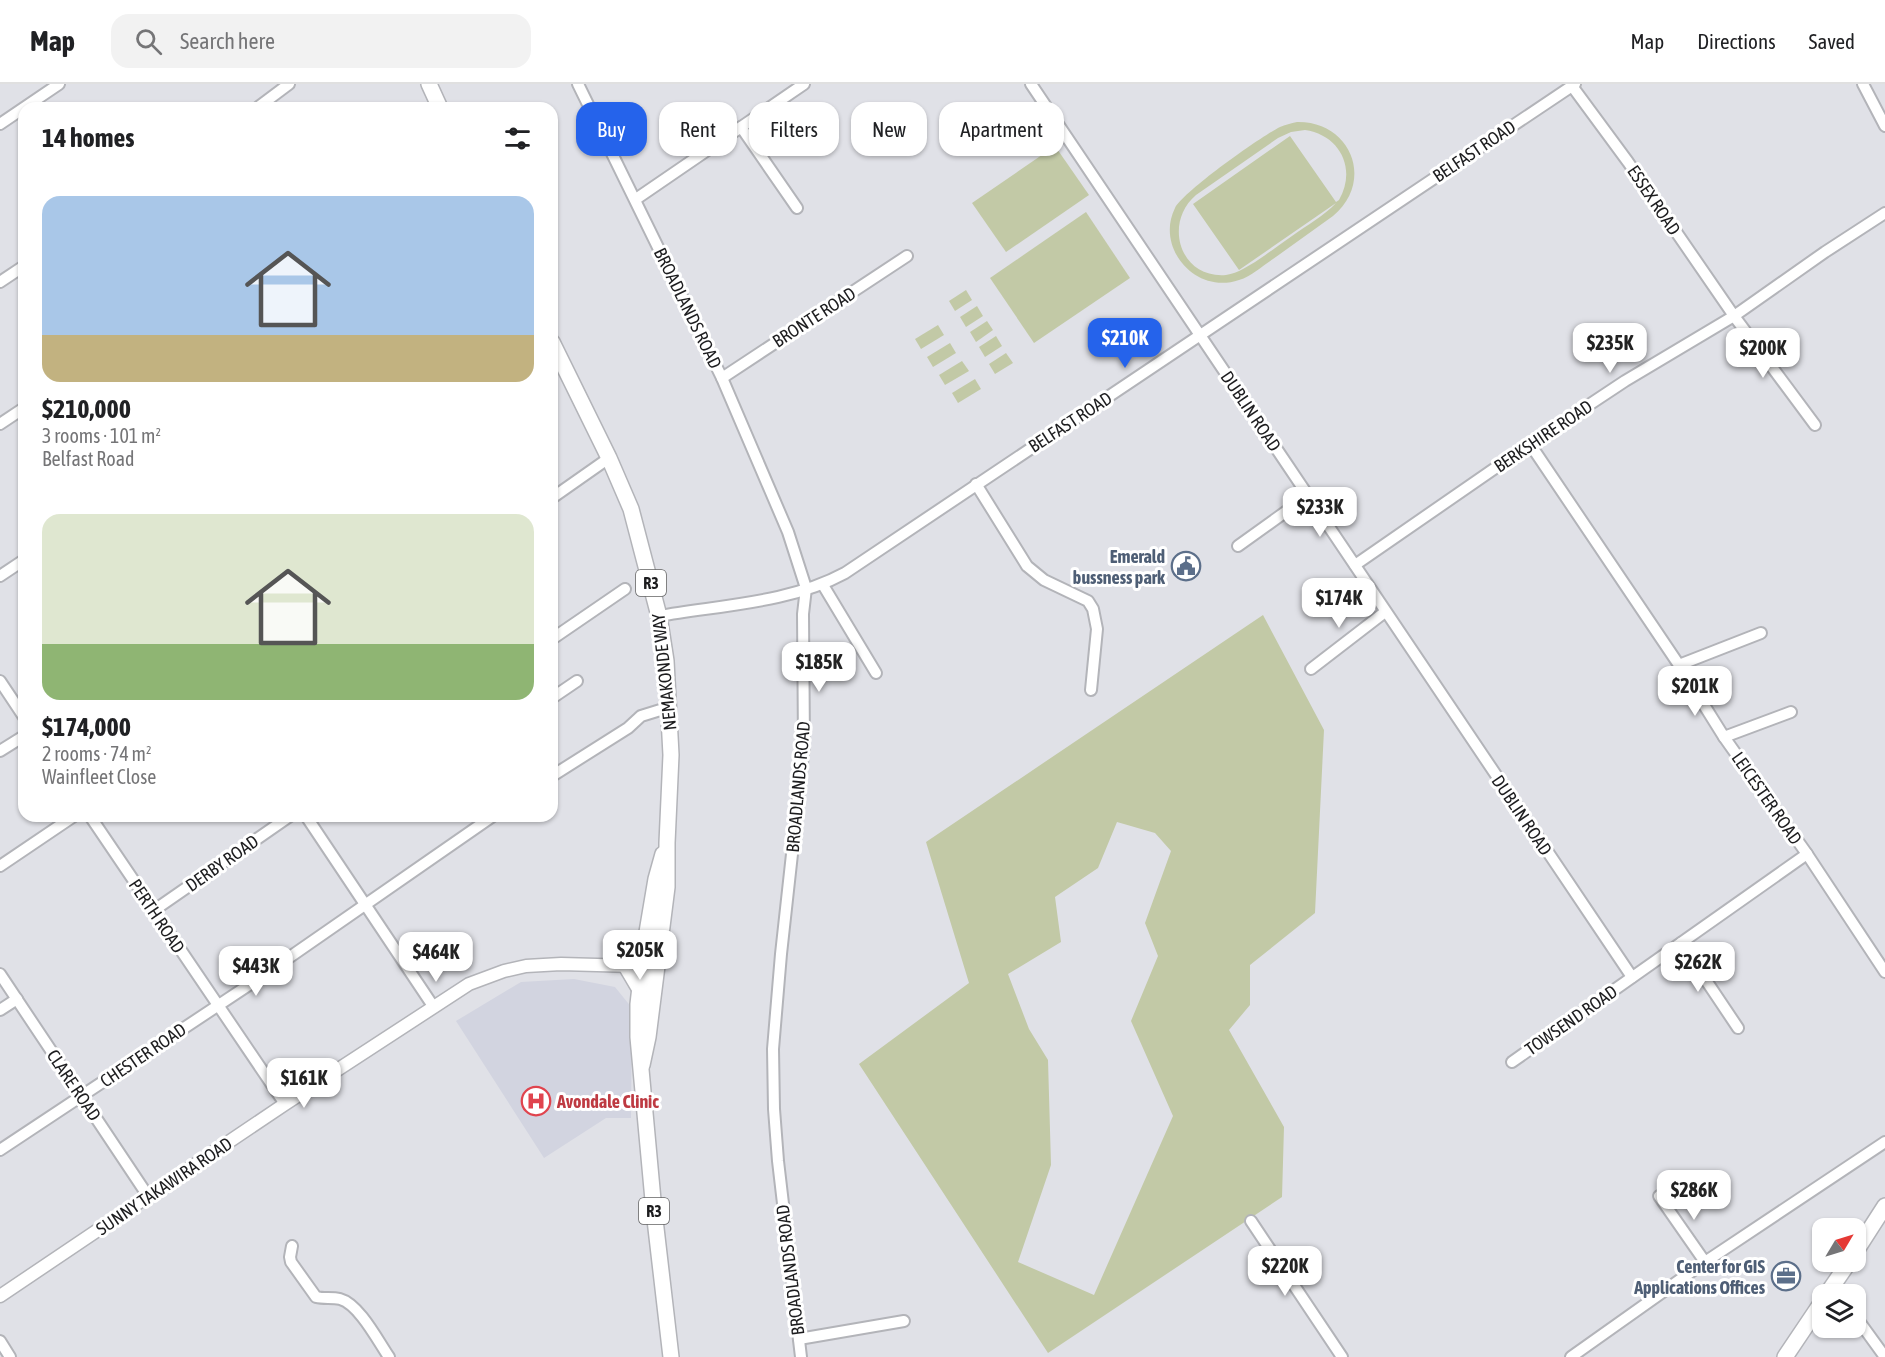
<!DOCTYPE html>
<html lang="en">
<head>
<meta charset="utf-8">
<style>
  :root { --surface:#fff; --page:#f2f2f2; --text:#202124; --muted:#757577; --line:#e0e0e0; --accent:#2563eb }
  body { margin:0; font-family:"Asap Condensed",sans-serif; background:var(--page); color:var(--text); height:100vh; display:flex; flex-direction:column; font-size:22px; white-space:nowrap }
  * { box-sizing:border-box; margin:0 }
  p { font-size:20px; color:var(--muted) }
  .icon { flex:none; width:33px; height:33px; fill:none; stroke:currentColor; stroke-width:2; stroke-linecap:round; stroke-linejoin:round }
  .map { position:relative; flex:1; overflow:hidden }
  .panel { position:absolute; left:18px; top:18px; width:540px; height:720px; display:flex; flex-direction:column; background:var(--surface); border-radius:18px; box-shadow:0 2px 4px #0004 }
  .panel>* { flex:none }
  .banner { position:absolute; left:576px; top:18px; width:570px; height:54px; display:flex; gap:12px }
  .needle { width:39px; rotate:52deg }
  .buttons { position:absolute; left:1812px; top:1134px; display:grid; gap:12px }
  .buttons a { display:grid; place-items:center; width:54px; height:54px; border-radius:12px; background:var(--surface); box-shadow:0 2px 4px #0004; font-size:30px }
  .price { position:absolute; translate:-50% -51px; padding:0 14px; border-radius:12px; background:#fff; color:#222; font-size:20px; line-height:39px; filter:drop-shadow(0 2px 3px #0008) }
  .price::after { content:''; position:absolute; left:50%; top:36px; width:18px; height:14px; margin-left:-9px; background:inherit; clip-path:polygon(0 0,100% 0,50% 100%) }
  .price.selected { background:var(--accent); color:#fff }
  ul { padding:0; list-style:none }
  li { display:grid; align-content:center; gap:12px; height:318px; padding:0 24px }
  li span { display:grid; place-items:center; height:186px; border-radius:18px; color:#555 }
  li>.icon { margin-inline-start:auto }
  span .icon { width:108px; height:108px; fill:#fffc; stroke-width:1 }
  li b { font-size:26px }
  h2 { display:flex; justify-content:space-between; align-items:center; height:72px; padding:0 24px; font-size:26px }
  .chip { padding:0 21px; border-radius:18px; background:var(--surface); box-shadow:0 2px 4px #0004; font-size:21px; line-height:54px }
  .chip.selected { background:var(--accent); color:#fff }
  header { display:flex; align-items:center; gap:36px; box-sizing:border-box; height:84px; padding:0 30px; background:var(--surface); border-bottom:2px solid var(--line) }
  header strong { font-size:28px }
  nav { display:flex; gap:33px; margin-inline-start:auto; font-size:21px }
  .search { width:420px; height:54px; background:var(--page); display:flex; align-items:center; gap:15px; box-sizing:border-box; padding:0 21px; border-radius:18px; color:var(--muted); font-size:22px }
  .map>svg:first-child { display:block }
  .built { fill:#d2d4e0 }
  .green { fill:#c2c9a6; fill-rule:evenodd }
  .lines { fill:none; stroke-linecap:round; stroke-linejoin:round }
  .minor-casing { stroke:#b3b4b9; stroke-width:14 }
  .major-casing { stroke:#b3b4b9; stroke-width:15 }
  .highway-casing { stroke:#b3b4b9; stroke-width:18 }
  .minor { stroke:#fff; stroke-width:10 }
  .major { stroke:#fff; stroke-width:12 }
  .highway { stroke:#fff; stroke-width:15 }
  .labels { text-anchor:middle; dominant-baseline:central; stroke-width:6; stroke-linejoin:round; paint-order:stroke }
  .shield { fill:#fff; stroke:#616162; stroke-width:1.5 }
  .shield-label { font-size:16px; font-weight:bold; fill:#1d1d1f }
  .street-label { font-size:18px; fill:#1d1d1f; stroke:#fff }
  .service-label { font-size:18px; font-weight:bold; fill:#4e5e75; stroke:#fff; text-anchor:end }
  .health-label { font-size:18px; font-weight:bold; fill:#be3a42; stroke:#fff; text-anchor:start }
</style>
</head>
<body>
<header>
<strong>Map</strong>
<div class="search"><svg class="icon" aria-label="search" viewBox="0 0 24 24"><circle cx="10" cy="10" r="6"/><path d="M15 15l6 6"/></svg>Search here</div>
<nav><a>Map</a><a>Directions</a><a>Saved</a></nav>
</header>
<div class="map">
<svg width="1885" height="1273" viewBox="0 0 1885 1273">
  <rect width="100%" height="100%" fill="#e0e1e7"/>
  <polygon class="built" points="574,895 615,903 632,924 631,1034 606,1034 544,1074 456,937 521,898"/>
  <g class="green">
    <path d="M1297,38C1351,37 1375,97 1333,132C1313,146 1293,161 1273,175C1262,182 1252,192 1239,196C1196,211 1155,164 1175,124C1184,107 1260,53 1280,43C1285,41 1291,39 1297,38ZM1305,46C1340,51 1357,85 1339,116L1336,118L1290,52L1193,120L1239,186L1336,119C1324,132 1307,141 1292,152C1276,163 1260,176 1243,185C1238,188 1232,190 1226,191C1180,195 1163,139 1196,111L1278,54L1291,48Z"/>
    <polygon points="1055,62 1089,111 1006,168 972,119"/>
    <polygon points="1086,128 1130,194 1034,259 990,194"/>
    <polygon points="966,206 972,216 955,227 949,217"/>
    <polygon points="977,222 983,232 966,243 960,233"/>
    <polygon points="987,237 993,246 976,258 970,248"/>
    <polygon points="938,241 944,251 921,265 915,255"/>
    <polygon points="996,252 1002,262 985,273 979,263"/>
    <polygon points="950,259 956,269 933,283 927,273"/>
    <polygon points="1006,269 1013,279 995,290 989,280"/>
    <polygon points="962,277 969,287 945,301 939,291"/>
    <polygon points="975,295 981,305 958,319 952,309"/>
    <path d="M1263,531L1324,646L1315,829L1250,881V921L1229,946L1284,1043L1282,1113L1048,1269L859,980L969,899L926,758ZM1117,738L1155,749L1171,767L1145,839L1158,872L1131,937L1173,1032L1094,1211L1018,1178L1051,1081L1048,976L1029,945L1008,890L1061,858L1055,813L1098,784Z"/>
  </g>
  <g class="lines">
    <g class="minor-casing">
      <g id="minor">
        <polyline points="578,0 722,294 788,448 806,504 803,530 804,661 781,870 773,965 774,1025 778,1077 801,1273"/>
        <polyline points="1031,0 1632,893"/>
        <polyline points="1863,0 1885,42"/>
        <polyline points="1572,2 1628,78 1734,232 1815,341"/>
        <polyline points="257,24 289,0"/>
        <polyline points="0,40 59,0"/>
        <polyline points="741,43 797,124"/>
        <polyline points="636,115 804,0"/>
        <polyline points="0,198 24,182"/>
        <polyline points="722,294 907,172"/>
        <polyline points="0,340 24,324"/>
        <polyline points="1530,360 1679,581 1724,653 1807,770 1885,888"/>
        <polyline points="976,400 1027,482 1044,496 1088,517 1093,525 1097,545 1091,606"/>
        <polyline points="552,414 609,374"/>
        <polyline points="1238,462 1309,411"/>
        <polyline points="1355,481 1530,360 1625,297 1734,232 1825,168 1885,129"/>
        <polyline points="0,492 24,476"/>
        <polyline points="823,501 876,589"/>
        <path d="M659,532C721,521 790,519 845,489L1575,0"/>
        <polyline points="552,555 625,505"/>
        <polyline points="1679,581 1761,549"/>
        <polyline points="1311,585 1385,528"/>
        <polyline points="0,597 24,633"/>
        <polyline points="552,614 577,597"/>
        <polyline points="1724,653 1791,628"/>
        <polyline points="0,667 24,652"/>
        <polyline points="552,692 628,644 641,632 670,623"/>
        <polyline points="90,732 285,1020"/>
        <polyline points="306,732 433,922"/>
        <polyline points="0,782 74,732"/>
        <polyline points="153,827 290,732"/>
        <polyline points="1681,859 1738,944"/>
        <polyline points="0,890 148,1112"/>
        <polyline points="0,926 17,915"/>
        <polyline points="1512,978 1807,770"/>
        <polyline points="0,1066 261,893 493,732"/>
        <polyline points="1659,1112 1705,1178"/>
        <polyline points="1251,1137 1342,1273"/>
        <path d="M292,1162L290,1173L291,1178L316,1213C324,1215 332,1213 340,1215C359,1220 378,1257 389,1273"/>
        <polyline points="1856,1233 1885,1273"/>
        <polyline points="799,1255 904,1237"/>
        <polyline points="0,1257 10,1273"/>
        <polyline points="1571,1273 1705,1178 1885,1058"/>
      </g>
    </g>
    <g class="major-casing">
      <polyline id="major" points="0,1212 285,1020 469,900 504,887 526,882 561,880 633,882"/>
    </g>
    <g class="highway-casing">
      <g id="highway">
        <polyline points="429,0 440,24"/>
        <polyline points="552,258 609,374 631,425 659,532 666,577 671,671 667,759 667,803 648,953 642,981"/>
        <polyline points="663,770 656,795 645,860 638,920 638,953 654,1127 671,1273"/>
        <polyline points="639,904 626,882 644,861"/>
        <polyline points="1856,1167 1885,1122"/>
        <polyline points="1827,1210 1849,1178"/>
        <polyline points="1785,1273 1822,1218"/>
      </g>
    </g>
    <use href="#minor" class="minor"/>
    <use href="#major" class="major"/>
    <use href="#highway" class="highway"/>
  </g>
  <defs>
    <g id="civic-ring" transform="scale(1.5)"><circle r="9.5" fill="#fff" stroke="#5c6f8a" stroke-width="1.5"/><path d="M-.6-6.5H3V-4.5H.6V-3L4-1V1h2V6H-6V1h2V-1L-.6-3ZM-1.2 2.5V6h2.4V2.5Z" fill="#5c6f8a"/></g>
    <g id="hospital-ring" transform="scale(1.5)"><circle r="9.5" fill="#fff" stroke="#e0444e" stroke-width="1.5"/><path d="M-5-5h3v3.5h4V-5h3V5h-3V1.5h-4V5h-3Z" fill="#e0444e"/></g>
    <g id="office-ring" transform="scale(1.5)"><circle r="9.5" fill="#fff" stroke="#5c6f8a" stroke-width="1.5"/><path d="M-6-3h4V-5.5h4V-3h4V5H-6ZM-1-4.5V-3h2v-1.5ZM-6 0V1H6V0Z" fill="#5c6f8a"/></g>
  </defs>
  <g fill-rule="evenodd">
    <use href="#civic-ring" x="1186" y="482"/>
    <use href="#hospital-ring" x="536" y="1017"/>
    <use href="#office-ring" x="1786" y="1192"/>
  </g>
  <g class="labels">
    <g class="shield">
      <rect x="636" y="486" width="30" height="26" rx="4.5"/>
      <rect x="639" y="1114" width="30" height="26" rx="4.5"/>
    </g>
    <g class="shield-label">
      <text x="651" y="499">R3</text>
      <text x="654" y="1127">R3</text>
    </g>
    <g class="street-label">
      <text transform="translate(1474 67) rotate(-34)">BELFAST ROAD</text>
      <text transform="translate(1654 116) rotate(56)">ESSEX ROAD</text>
      <text transform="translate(688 224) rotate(64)">BROADLANDS ROAD</text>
      <text transform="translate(814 233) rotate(-33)">BRONTE ROAD</text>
      <text transform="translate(1251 327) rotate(56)">DUBLIN ROAD</text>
      <text transform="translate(1070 338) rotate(-33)">BELFAST ROAD</text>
      <text transform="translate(1543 352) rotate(-34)">BERKSHIRE ROAD</text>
      <text transform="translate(664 588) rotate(-96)">NEMAKONDE WAY</text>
      <text transform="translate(798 703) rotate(-85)">BROADLANDS ROAD</text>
      <text transform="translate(1767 714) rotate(55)">LEICESTER ROAD</text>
      <text transform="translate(1522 731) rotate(56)">DUBLIN ROAD</text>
      <text transform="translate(222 779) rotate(-35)">DERBY ROAD</text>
      <text transform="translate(157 832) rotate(56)">PERTH ROAD</text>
      <text transform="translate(1571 936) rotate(-35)">TOWSEND ROAD</text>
      <text transform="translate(143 971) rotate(-34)">CHESTER ROAD</text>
      <text transform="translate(74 1001) rotate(56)">CLARE ROAD</text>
      <text transform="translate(164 1102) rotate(-34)">SUNNY TAKAWIRA ROAD</text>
      <text transform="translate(790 1186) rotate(-97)">BROADLANDS ROAD</text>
    </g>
    <g class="service-label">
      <text x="1165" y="472">Emerald<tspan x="1165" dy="21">bussness park</tspan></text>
      <text x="1765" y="1182">Center for GIS<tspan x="1765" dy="21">Applications Offices</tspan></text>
    </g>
    <g class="health-label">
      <text x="557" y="1017">Avondale Clinic</text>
    </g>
  </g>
</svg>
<div class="buttons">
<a><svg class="needle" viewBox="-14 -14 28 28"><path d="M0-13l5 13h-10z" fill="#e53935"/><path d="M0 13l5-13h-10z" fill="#757577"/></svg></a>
<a><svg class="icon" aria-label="layers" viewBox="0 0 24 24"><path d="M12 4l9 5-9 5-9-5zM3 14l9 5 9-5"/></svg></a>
</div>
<b class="price selected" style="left:1125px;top:285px">$210K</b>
<b class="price" style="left:1610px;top:290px">$235K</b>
<b class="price" style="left:1763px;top:295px">$200K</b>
<b class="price" style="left:1320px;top:454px">$233K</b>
<b class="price" style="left:1339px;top:545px">$174K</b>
<b class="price" style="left:819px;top:609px">$185K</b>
<b class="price" style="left:1695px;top:633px">$201K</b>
<b class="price" style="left:640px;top:897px">$205K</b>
<b class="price" style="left:436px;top:899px">$464K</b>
<b class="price" style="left:1698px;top:909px">$262K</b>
<b class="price" style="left:256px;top:913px">$443K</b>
<b class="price" style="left:304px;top:1025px">$161K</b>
<b class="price" style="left:1694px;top:1137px">$286K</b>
<b class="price" style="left:1285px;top:1213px">$220K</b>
<div class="banner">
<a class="chip selected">Buy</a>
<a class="chip">Rent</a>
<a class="chip">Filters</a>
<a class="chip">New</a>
<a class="chip">Apartment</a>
</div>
<section class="panel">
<h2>14 homes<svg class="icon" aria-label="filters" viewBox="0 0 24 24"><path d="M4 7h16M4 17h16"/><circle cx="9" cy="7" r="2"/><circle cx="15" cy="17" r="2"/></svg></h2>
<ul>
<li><span style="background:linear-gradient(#a9c7e8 75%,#c2b280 0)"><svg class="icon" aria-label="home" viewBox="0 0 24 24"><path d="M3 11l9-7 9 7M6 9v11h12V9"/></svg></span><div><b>$210,000</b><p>3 rooms · 101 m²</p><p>Belfast Road</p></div></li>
<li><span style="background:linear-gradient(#dfe7d0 70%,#8fb573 0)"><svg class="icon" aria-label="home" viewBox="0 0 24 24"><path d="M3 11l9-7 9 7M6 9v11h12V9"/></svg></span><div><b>$174,000</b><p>2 rooms · 74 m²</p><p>Wainfleet Close</p></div></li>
</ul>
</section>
</div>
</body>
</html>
